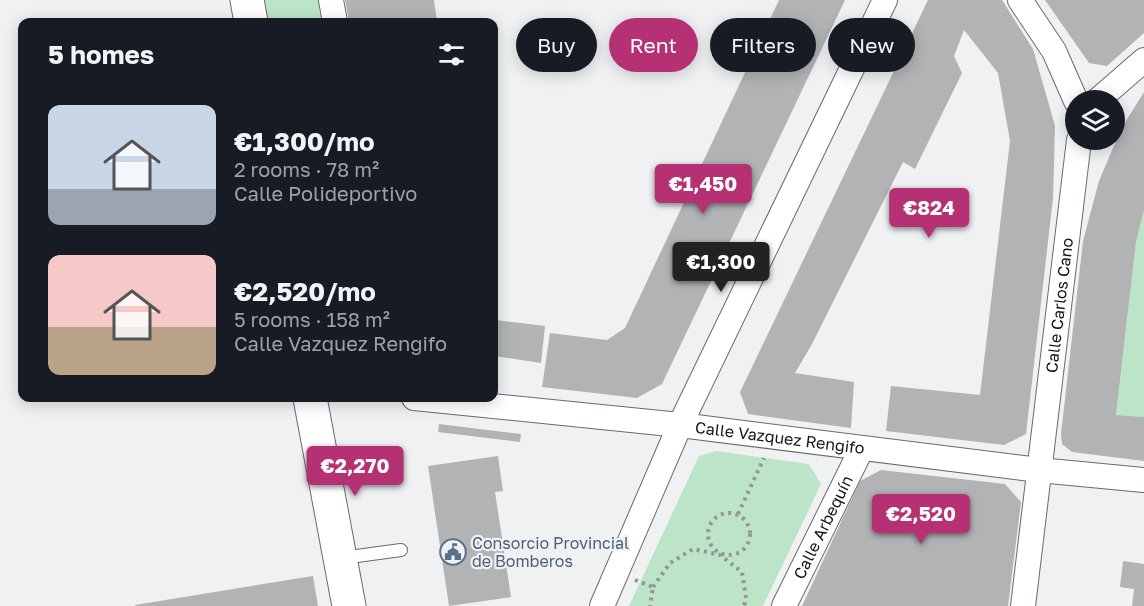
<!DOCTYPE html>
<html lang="en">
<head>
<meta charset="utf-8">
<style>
  :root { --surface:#171b24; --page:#20242c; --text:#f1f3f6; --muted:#9ea1a6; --accent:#b63074 }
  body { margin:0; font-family:"Golos Text",sans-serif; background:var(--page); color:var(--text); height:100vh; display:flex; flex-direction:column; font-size:22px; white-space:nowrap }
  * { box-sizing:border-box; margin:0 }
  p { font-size:20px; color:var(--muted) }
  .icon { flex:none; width:33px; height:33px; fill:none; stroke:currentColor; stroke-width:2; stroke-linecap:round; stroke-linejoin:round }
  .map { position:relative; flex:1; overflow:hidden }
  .side { position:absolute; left:18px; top:18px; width:480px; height:384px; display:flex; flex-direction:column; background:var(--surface); border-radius:12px; box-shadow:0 3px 15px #0003 }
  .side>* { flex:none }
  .banner { position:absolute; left:516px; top:18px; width:537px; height:54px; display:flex; gap:12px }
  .controls { position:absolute; left:1065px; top:90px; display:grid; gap:12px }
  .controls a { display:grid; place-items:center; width:60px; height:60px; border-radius:50%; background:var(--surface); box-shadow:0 3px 15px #0003; font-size:30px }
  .price { position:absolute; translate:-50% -51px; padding:0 14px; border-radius:6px; background:var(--accent); color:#fff; font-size:20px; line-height:39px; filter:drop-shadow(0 2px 3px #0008) }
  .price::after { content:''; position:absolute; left:50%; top:36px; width:18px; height:14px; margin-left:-9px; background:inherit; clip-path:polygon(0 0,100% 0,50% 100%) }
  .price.selected { background:#222; color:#fff }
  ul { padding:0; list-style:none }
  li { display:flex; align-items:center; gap:18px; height:150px; padding:0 30px }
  li span { display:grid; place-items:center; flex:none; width:168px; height:120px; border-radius:12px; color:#555 }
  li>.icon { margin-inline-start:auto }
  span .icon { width:72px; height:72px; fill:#fffc; stroke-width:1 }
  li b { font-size:26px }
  h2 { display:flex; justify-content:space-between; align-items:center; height:72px; padding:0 30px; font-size:26px }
  .tag { padding:0 21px; border-radius:27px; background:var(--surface); box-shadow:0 3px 15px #0003; font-size:21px; line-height:54px }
  .tag.selected { background:var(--accent); color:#fff }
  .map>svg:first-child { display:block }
  .green { fill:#bce5c7 }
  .building { fill:#b2b3b4 }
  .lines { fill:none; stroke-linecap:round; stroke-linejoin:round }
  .lane-casing { stroke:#696a6b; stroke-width:14 }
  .street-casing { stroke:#696a6b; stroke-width:26 }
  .secondary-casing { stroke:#696a6b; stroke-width:35 }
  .path { stroke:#949596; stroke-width:4; stroke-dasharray:3 4.5; stroke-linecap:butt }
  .lane { stroke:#fff; stroke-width:12 }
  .street { stroke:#fff; stroke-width:24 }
  .secondary { stroke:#fff; stroke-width:33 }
  .labels { text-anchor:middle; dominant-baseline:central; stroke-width:4.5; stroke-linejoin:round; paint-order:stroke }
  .street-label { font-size:16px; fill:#151516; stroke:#f0f1f3 }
  .service-label { font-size:16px; fill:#4e5e75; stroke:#f0f1f3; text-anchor:start }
</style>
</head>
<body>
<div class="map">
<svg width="1144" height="606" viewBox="0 0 1144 606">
  <rect width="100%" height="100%" fill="#f0f1f3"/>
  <g class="green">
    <polygon points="253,0 326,0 330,22 257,22"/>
    <polygon points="1144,210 1144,417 1116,415 1136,242"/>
    <polygon points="716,451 809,464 821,484 763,606 629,606 699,456"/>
  </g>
  <g class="building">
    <polygon points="345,0 434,0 437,22 349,22"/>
    <polygon points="779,0 845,0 662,384 637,398 542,387 550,333 607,340 625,328"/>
    <polygon points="928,0 1002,0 1033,49 1055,126 1053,198 1026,434 1004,445 886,431 891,386 980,395 1010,141 998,73 964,30 954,56 962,73 915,169 903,162 812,344 795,373 854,382 851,428 748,414 740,392"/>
    <polygon points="1045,0 1144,0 1144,33 1107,66 1089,63"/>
    <polygon points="1144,92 1144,210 1136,242 1116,415 1144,417 1144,461 1072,452 1062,444 1061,434 1083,241 1099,181 1121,129"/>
    <polygon points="496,320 545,326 541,363 494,356"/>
    <polygon points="439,424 521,434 520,442 438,432"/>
    <polygon points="498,456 503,491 495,492 511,597 449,606 428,466"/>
    <polygon points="881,470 1005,484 1021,502 1008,606 802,606 860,481"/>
    <polygon points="1123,561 1144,564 1144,606 1132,606 1134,589 1120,587"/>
    <polygon points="313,576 318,606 135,606 135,605"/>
  </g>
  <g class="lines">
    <g class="lane-casing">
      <polyline id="lane" points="342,558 401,550"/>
    </g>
    <g class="street-casing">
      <g id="street">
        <polyline points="331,0 335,22"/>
        <polyline points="1020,0 1054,51 1076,101"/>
        <polyline points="1098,100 1144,60"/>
        <path id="s1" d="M414,398L680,425L1039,470L1144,480"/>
        <polyline points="602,606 680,425 885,0"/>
        <path id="s2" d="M784,606L862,448"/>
        <path id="s3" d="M1023,606L1079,140"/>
      </g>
    </g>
    <g class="secondary-casing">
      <g id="secondary">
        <polyline points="247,0 251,22"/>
        <polyline points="310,398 349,606"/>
      </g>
    </g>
    <g class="path">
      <circle cx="729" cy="534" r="21"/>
      <polyline points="738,514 764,458"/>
      <polyline points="635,580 653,587 650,606"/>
      <polyline points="653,587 670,563 693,549 720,555 742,572 746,598 744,606"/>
    </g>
    <use href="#lane" class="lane"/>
    <use href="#street" class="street"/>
    <use href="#secondary" class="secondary"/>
  </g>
  <defs>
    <g id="civic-ring" transform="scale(1.35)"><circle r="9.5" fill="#f0f1f3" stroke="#5c6f8a" stroke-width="1.5"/><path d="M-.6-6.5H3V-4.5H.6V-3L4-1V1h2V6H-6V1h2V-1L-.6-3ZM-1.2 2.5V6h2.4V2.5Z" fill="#5c6f8a"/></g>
  </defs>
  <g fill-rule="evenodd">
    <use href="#civic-ring" x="453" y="552"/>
  </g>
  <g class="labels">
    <g class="street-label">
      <text stroke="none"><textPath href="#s3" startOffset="303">Calle Carlos Cano</textPath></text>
      <text stroke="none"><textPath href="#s1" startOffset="368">Calle Vazquez Rengifo</textPath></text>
      <text stroke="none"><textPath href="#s2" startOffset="88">Calle Arbequín</textPath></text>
    </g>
    <g class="service-label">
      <text x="472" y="543">Consorcio Provincial<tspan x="472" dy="18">de Bomberos</tspan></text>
    </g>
  </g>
</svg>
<div class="controls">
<a><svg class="icon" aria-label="layers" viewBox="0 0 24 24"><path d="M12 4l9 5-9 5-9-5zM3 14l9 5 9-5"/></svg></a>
</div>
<b class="price" style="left:703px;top:215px">€1,450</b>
<b class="price" style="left:929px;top:239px">€824</b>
<b class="price selected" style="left:721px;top:293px">€1,300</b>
<b class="price" style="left:355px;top:497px">€2,270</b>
<b class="price" style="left:921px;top:545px">€2,520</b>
<div class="banner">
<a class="tag">Buy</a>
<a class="tag selected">Rent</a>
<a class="tag">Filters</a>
<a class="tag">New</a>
</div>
<section class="side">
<h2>5 homes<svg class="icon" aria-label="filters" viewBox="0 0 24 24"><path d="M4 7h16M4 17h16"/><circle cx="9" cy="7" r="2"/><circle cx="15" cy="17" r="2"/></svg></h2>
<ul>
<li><span style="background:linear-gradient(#c9d6e8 70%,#9aa5b1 0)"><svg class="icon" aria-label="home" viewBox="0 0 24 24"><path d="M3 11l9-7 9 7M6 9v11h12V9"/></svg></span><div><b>€1,300/mo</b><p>2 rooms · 78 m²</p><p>Calle Polideportivo</p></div></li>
<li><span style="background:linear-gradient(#f6c9c9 60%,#b9a48a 0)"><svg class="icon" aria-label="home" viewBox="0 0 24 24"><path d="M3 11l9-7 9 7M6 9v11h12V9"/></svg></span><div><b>€2,520/mo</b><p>5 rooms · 158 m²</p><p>Calle Vazquez Rengifo</p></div></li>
</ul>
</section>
</div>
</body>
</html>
